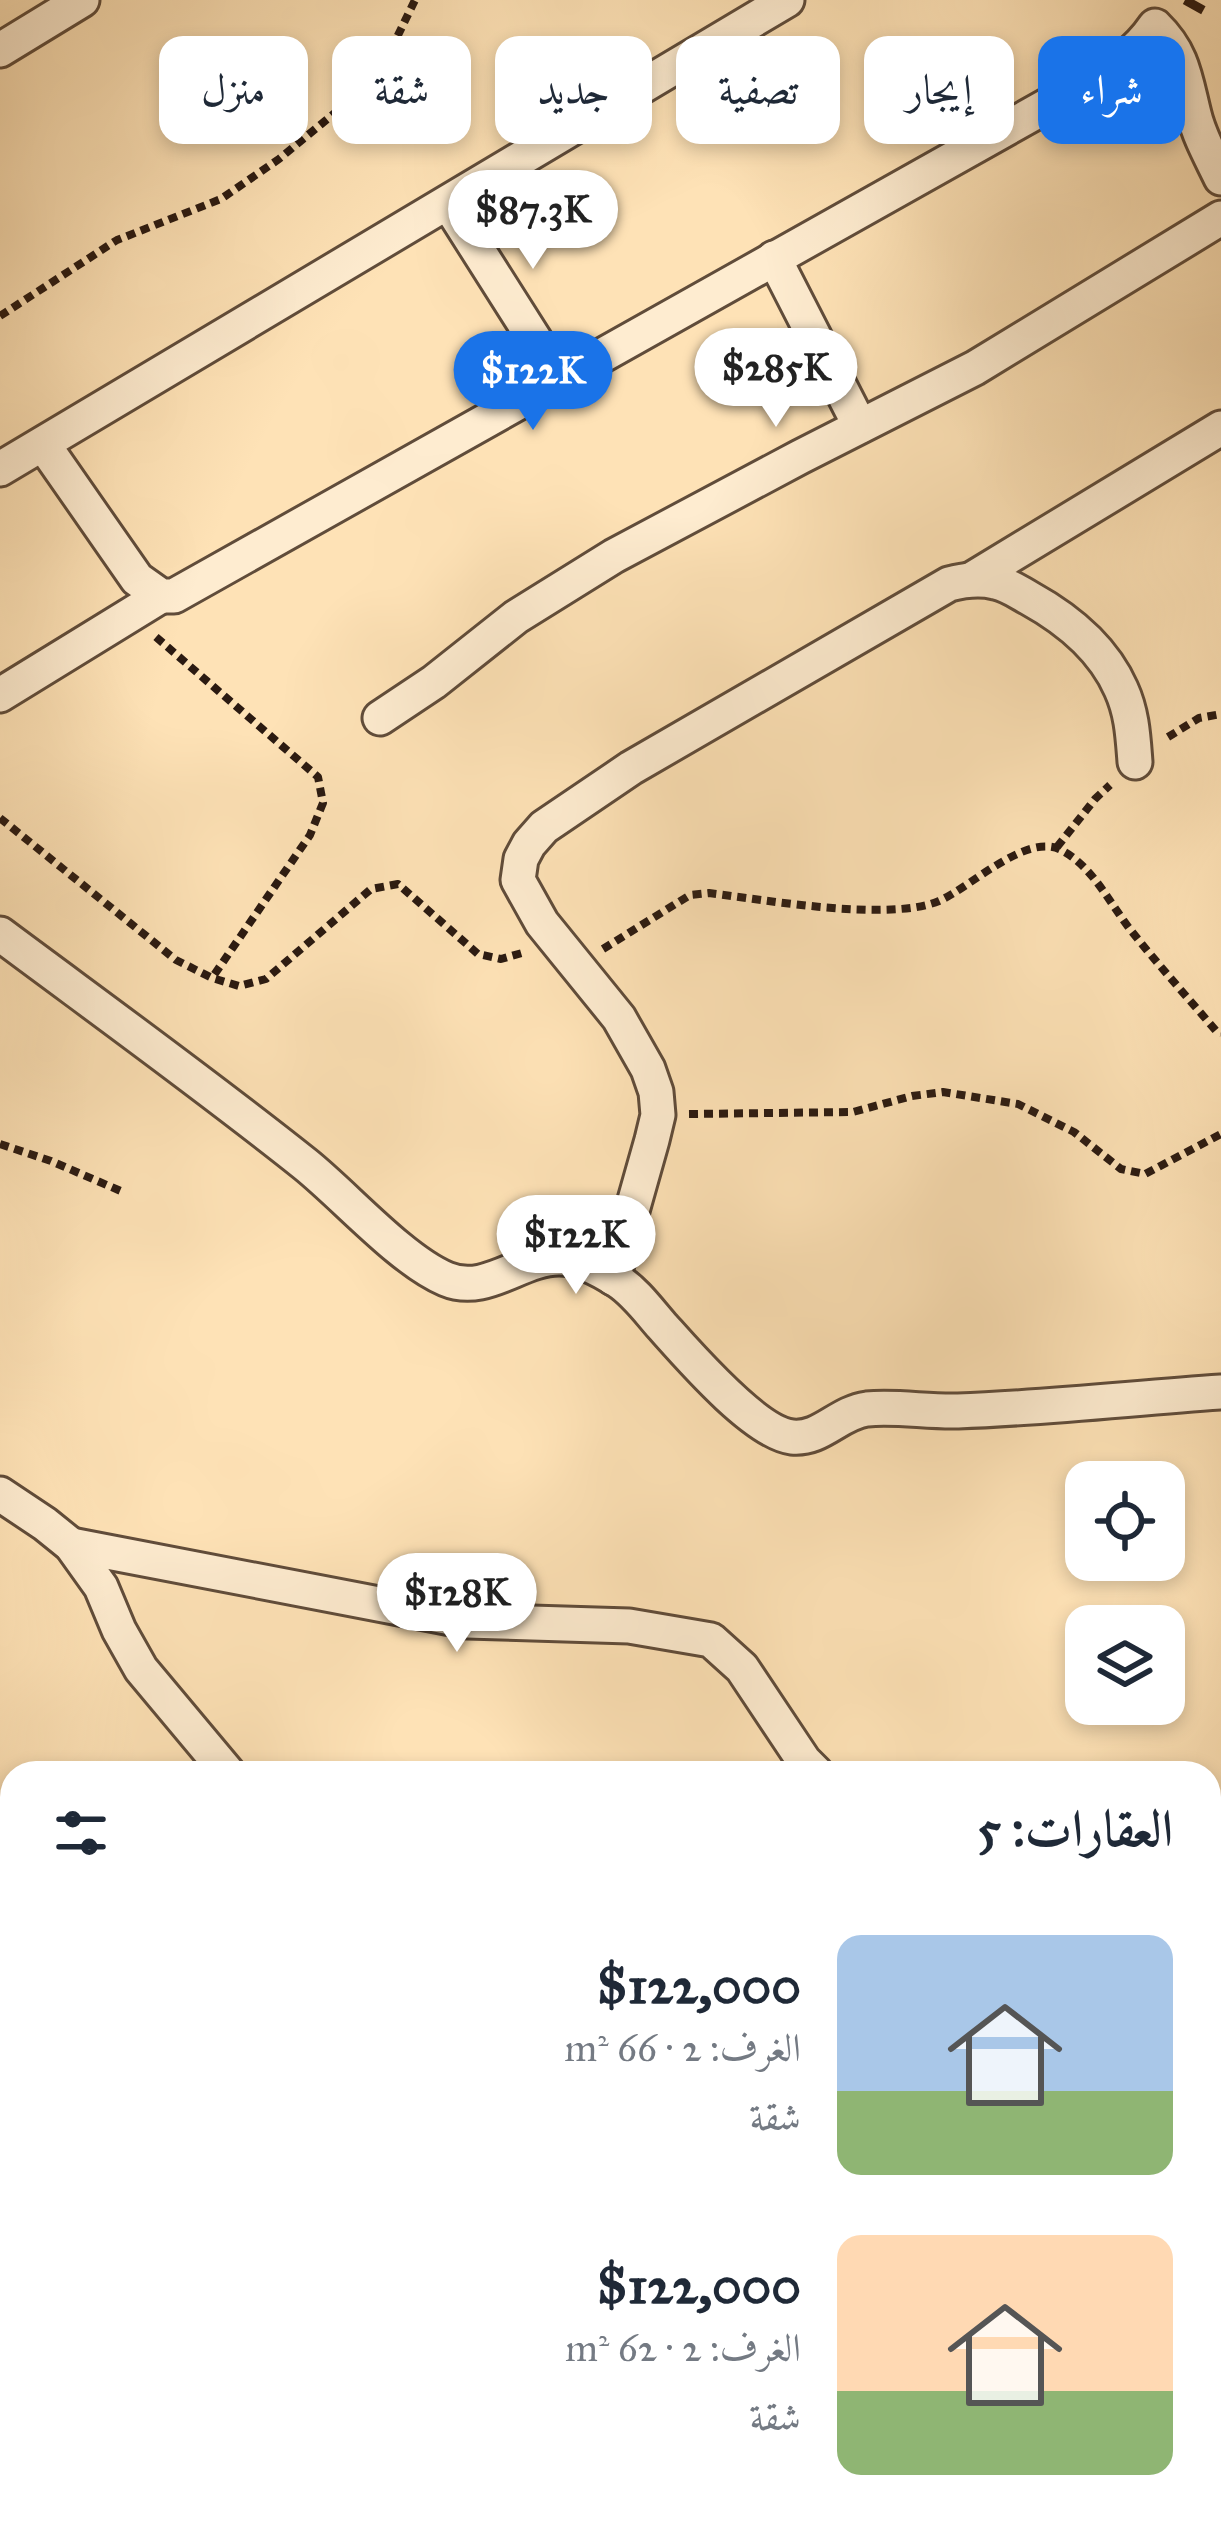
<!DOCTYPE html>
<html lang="ar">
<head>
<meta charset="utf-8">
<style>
  :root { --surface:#fff; --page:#f2f2f3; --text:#1f2937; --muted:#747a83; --accent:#1a73e8 }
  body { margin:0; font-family:"IM FELL Great Primer",Amiri,serif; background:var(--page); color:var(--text); direction:rtl; height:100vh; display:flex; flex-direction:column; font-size:45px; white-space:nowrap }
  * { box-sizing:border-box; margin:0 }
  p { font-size:39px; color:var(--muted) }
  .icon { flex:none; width:66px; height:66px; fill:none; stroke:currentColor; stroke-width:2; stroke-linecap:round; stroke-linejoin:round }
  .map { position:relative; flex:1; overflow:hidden; direction:ltr }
  .side { position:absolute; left:0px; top:1761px; width:1221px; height:771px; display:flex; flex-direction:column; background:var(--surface); border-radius:36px 36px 0 0; box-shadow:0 6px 18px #0003; direction:rtl }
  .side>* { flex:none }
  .guide { position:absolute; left:36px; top:36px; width:1149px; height:108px; direction:rtl; display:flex; gap:24px }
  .fabs { position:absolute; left:1065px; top:1461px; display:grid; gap:24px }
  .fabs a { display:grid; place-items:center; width:120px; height:120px; border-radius:24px; background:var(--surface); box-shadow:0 6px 18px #0003; font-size:60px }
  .price { position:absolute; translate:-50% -102px; padding:0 27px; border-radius:42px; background:#fff; color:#222; font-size:39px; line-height:78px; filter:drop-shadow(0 3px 6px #0008) }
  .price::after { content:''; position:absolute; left:50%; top:72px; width:36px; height:27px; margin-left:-18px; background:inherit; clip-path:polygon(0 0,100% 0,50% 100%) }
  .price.current { background:var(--accent); color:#fff }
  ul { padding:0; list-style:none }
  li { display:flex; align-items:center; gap:36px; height:300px; padding:0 48px }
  li span { display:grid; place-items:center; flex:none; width:336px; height:240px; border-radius:24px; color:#555 }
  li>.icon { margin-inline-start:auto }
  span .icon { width:144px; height:144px; fill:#fffc; stroke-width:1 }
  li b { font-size:51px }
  h2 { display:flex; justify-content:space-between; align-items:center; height:144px; padding:0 48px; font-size:51px }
  .tag { padding:0 42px; border-radius:24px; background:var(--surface); box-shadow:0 6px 18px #0003; font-size:42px; line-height:108px }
  .tag.current { background:var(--accent); color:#fff }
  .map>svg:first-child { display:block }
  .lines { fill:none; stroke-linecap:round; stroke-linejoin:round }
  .street-casing { stroke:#604c3a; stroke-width:39 }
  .path { stroke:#2b1a11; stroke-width:8; stroke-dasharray:9 6; stroke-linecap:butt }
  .street { stroke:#feecd0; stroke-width:33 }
  .rail { stroke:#2b1a11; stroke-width:9; stroke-dasharray:21 21; stroke-linecap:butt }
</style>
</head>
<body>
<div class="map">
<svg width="1221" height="2530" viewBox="0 0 1221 2530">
  <rect width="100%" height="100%" fill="#fee2b6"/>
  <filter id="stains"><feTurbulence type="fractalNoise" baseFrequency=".00167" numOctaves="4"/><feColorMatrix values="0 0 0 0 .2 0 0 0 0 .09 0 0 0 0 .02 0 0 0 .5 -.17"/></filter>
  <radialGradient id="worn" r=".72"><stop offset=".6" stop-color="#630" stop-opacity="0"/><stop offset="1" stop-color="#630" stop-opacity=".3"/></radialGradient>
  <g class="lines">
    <g class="street-casing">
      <g id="street">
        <polyline points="0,50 82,0"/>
        <polyline points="448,203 559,378"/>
        <polyline points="774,258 860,426"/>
        <path d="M43,444L137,579L161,596H174L1084,85C1112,68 1136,54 1155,26C1183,53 1185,78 1194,114C1199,136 1211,157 1221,178"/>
        <polyline points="0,469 787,0"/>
        <polyline points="972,579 1221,428"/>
        <polyline points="0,695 161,596"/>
        <polyline points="380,718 434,682 516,617 614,556 800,457 975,368 1221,218"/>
        <path d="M0,934C102,1010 206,1085 305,1164C345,1196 401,1260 446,1279C486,1296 520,1258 559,1258C579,1258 601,1270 618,1281C635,1292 648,1310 662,1326C688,1355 755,1433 792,1437C821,1440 838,1413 867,1409C896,1406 928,1412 958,1411C1045,1408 1134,1398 1221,1392"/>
        <path d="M613,1278L652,1140L658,1115L656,1092L648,1069L619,1018L542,923L518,880L521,859L529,844L544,827L631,768L949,584C965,580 979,578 995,582C1007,584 1018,592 1029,598C1067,619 1103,648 1121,689C1132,713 1133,736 1135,762"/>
        <polyline points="0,1494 45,1524 71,1545 101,1587 119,1630 141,1669 228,1773"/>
        <polyline points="71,1545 467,1621 629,1626 711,1640 742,1668 804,1761 816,1773"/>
        <polyline points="1209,1989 1221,1996"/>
        <polyline points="0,2169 12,2184"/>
        <polyline points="1209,2260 1221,2254"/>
        <polyline points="282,2520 290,2530"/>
        <polyline points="685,2530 698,2520"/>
      </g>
    </g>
    <g class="path">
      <polyline points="0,316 117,240 221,199 279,159 360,92 386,60 415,0"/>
      <polyline points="156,637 318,777 323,803 310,835 212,978"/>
      <polyline points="1168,737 1199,718 1221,714"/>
      <polyline points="0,818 176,960 212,978 239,986 266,979 371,889 398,884 478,954 501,959 522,953"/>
      <polyline points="1057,847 1095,799 1110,785"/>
      <path d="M603,949L690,895L709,893C766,900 889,922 939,901C971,887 1027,832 1061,850C1093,866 1111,906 1133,933C1160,967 1189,999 1217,1032L1221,1033"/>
      <polyline points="689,1114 853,1112 912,1096 943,1092 1018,1104 1074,1132 1121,1169 1145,1174 1221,1134"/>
      <polyline points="0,1144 51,1161 123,1192"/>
      <polyline points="0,2035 12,2034"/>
      <polyline points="1209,2121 1221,2130"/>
      <polyline points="0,2343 12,2339"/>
      <polyline points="529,2520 538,2530"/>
    </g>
    <use href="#street" class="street"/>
    <polyline class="rail" points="1185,0 1221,20"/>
  </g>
  <rect width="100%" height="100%" filter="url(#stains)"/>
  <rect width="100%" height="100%" fill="url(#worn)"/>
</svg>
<div class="fabs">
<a><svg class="icon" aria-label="locate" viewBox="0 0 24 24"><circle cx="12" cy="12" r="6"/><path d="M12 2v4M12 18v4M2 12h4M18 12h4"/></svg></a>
<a><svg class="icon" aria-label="layers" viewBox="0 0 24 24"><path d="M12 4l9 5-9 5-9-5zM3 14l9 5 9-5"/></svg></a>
</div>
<b class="price" style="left:533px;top:272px">$87.3K</b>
<b class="price" style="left:776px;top:430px">$285K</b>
<b class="price current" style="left:533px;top:433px">$122K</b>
<b class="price" style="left:576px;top:1297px">$122K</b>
<b class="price" style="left:457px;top:1655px">$128K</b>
<div class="guide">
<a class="tag current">شراء</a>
<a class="tag">إيجار</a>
<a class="tag">تصفية</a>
<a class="tag">جديد</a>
<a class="tag">شقة</a>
<a class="tag">منزل</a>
</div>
<section class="side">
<h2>العقارات: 5<svg class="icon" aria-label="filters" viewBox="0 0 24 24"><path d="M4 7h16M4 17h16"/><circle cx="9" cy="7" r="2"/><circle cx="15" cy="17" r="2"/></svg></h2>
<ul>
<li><span style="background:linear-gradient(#a9c7e8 65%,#8fb573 0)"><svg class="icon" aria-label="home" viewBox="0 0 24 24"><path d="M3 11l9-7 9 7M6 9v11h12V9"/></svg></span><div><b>$122,000</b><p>الغرف: 2 · 66 m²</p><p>شقة</p></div></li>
<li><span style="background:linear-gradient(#ffd9b3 65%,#8fb573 0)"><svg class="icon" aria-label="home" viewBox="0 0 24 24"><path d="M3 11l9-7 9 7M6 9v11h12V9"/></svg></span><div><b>$122,000</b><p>الغرف: 2 · 62 m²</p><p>شقة</p></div></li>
</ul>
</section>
</div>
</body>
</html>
